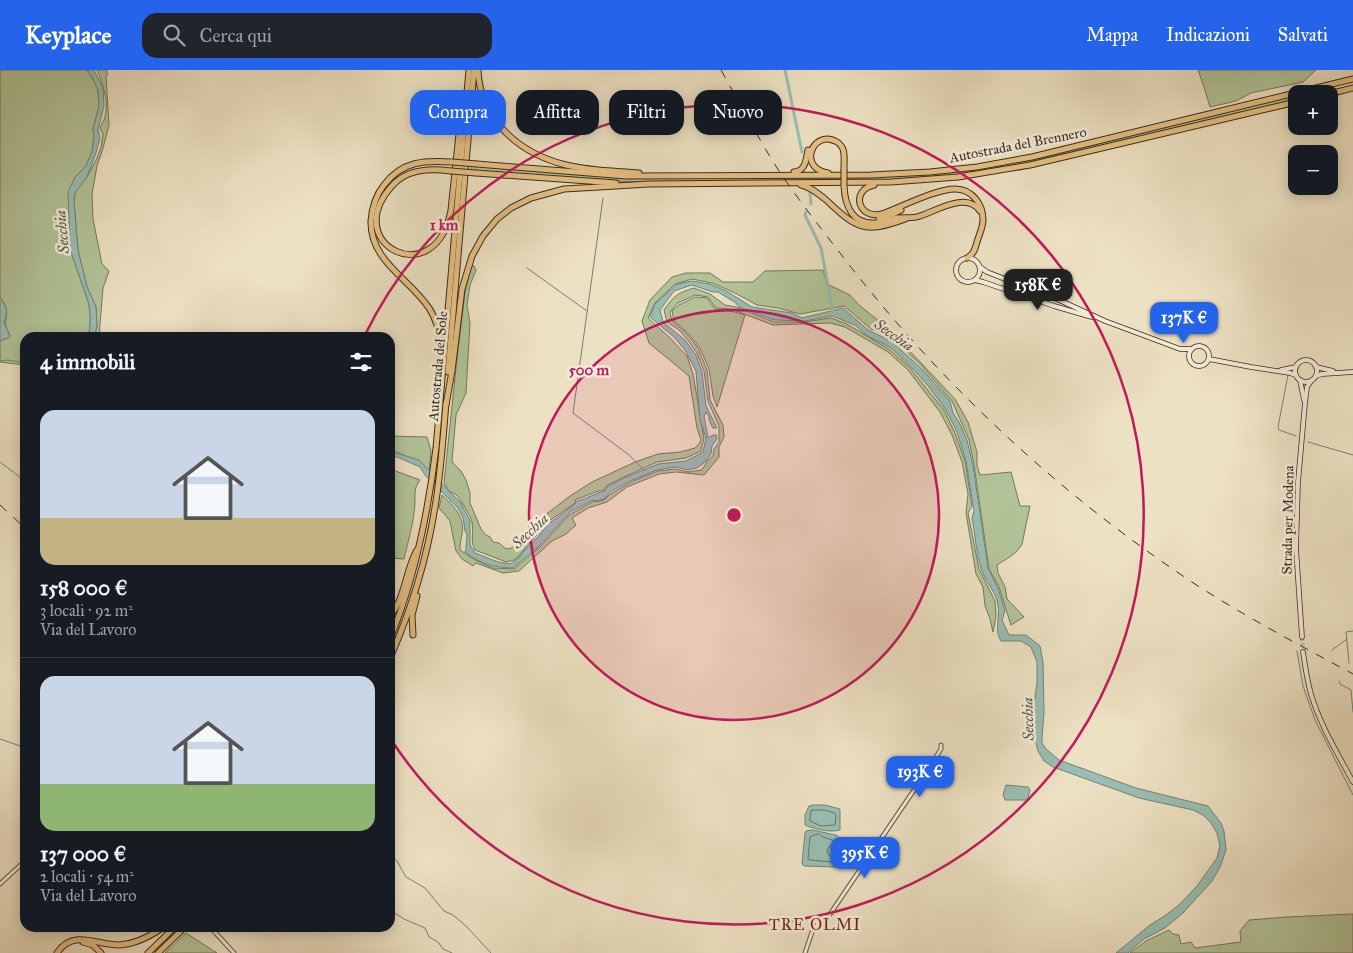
<!DOCTYPE html>
<html lang="it">
<head>
<meta charset="utf-8">
<style>
  :root { --surface:#171b24; --page:#20242c; --text:#f1f3f6; --muted:#9ea1a6; --line:#363941; --accent:#2563eb }
  body { margin:0; font-family:"IM FELL Great Primer",serif; background:var(--page); color:var(--text); height:100vh; display:flex; flex-direction:column; font-size:19px; white-space:nowrap }
  * { box-sizing:border-box; margin:0 }
  p { font-size:16px; color:var(--muted) }
  .icon { flex:none; width:28px; height:28px; fill:none; stroke:currentColor; stroke-width:2; stroke-linecap:round; stroke-linejoin:round }
  .map { position:relative; flex:1; overflow:hidden }
  .details { position:absolute; left:20px; top:262px; width:375px; height:600px; display:flex; flex-direction:column; background:var(--surface); border-radius:15px; box-shadow:0 2px 12px #0003 }
  .details>* { flex:none }
  .banner { position:absolute; left:410px; top:20px; width:475px; height:45px; display:flex; gap:10px }
  .fabs { position:absolute; left:1288px; top:15px; display:grid; gap:10px }
  .fabs a { display:grid; place-items:center; width:50px; height:50px; border-radius:10px; background:var(--surface); box-shadow:0 2px 12px #0003; font-size:25px }
  .price { position:absolute; translate:-50% -42px; padding:0 11px; border-radius:10px; background:var(--accent); color:#fff; font-size:16px; line-height:32px; filter:drop-shadow(0 1px 2px #0008) }
  .price::after { content:''; position:absolute; left:50%; top:30px; width:15px; height:11px; margin-left:-8px; background:inherit; clip-path:polygon(0 0,100% 0,50% 100%) }
  .price.selected { background:#222; color:#fff }
  ul { padding:0; list-style:none }
  li { display:grid; align-content:center; gap:10px; height:265px; padding:0 20px }
  li+li { border-top:1px solid var(--line) }
  li span { display:grid; place-items:center; height:155px; border-radius:15px; color:#555 }
  li>.icon { margin-inline-start:auto }
  span .icon { width:90px; height:90px; fill:#fffc; stroke-width:1 }
  li b { font-size:21px }
  h2 { display:flex; justify-content:space-between; align-items:center; height:60px; padding:0 20px; font-size:21px }
  .tag { padding:0 18px; border-radius:15px; background:var(--surface); box-shadow:0 2px 12px #0003; font-size:18px; line-height:45px }
  .tag.selected { background:var(--accent); color:#fff }
  header { display:flex; align-items:center; gap:30px; box-sizing:border-box; height:70px; padding:0 25px; background:var(--accent); color:#fff }
  header strong { font-size:24px }
  nav { display:flex; gap:28px; margin-inline-start:auto; font-size:18px }
  .search { width:350px; height:45px; background:var(--page); display:flex; align-items:center; gap:12px; box-sizing:border-box; padding:0 18px; border-radius:15px; color:var(--muted); font-size:19px }
  .map>svg:first-child { display:block }
  .green { fill:#b2c499; stroke:#75785e }
  .water { fill:#99beb3; stroke:#728379 }
  .lines { fill:none; stroke-linecap:round; stroke-linejoin:round }
  .shore { stroke:#68746a; stroke-width:1 }
  .stream { stroke:#728379; stroke-width:1 }
  .canal { stroke:#99beb3; stroke-width:3 }
  .secondary-tunnel { stroke:#c9bda3; stroke-width:4; stroke-dasharray:4 2; stroke-linecap:butt }
  .tertiary-casing { stroke:#65584a; stroke-width:5 }
  .secondary-casing { stroke:#382b22; stroke-width:5.5 }
  .motorway-casing { stroke:#382b22; stroke-width:7 }
  .tertiary { stroke:#f3ecd8; stroke-width:3 }
  .secondary { stroke:#f3ecd8; stroke-width:4 }
  .motorway { stroke:#e6c082; stroke-width:5 }
  .rail { stroke:#382b22; stroke-width:1; stroke-dasharray:9 9; stroke-linecap:butt }
  .motorway-bridge-casing { stroke:#382b22; stroke-width:7; stroke-linecap:butt }
  .motorway-bridge { stroke:#e6c082; stroke-width:5 }
  .ring { fill:none; stroke:#c2185b; stroke-width:2.5 }
  .labels { text-anchor:middle; dominant-baseline:central; stroke-width:5; stroke-linejoin:round; paint-order:stroke }
  .street-label { font-size:14px; fill:#382b22; stroke:#f3ecd8 }
  .water-label { font-size:15px; font-style:italic; fill:#505046; stroke:#f3ecd8 }
  .quarter-label { font-size:16px; letter-spacing:1px; fill:#7a1f14; stroke:#f3ecd8 }
  .centre { fill:#c2185b; stroke:#f3ecd8; stroke-width:2.5 }
  .ring-label { font-size:15px; text-anchor:middle; font-weight:bold; fill:#c2185b; stroke:#f3ecd8; stroke-width:5; stroke-linejoin:round; paint-order:stroke }
</style>
</head>
<body>
<header>
<strong>Keyplace</strong>
<div class="search"><svg class="icon" aria-label="search" viewBox="0 0 24 24"><circle cx="10" cy="10" r="6"/><path d="M15 15l6 6"/></svg>Cerca qui</div>
<nav><a>Mappa</a><a>Indicazioni</a><a>Salvati</a></nav>
</header>
<div class="map">
<svg width="1353" height="883" viewBox="0 0 1353 883">
  <rect width="100%" height="100%" fill="#ede1c3"/>
  <filter id="stains"><feTurbulence type="fractalNoise" baseFrequency=".004" numOctaves="4"/><feColorMatrix values="0 0 0 0 .2 0 0 0 0 .09 0 0 0 0 .02 0 0 0 .5 -.17"/></filter>
  <radialGradient id="worn" r=".72"><stop offset=".6" stop-color="#630" stop-opacity="0"/><stop offset="1" stop-color="#630" stop-opacity=".3"/></radialGradient>
  <g class="green">
    <path d="M0,0H87L92,7L98,20L99,36L93,59L94,67L92,82L86,96L75,107L69,122L70,179L88,231C91,242 91,256 88,267L25,268V295L0,292V271L8,268L10,265C1,252 9,249 6,238C5,234 2,230 0,227Z"/>
    <path d="M97,0H107V6H106L109,55L103,78L97,96L92,124L93,149L102,194L109,201L103,218L99,267H94L97,256L96,237L87,217L78,180L74,132L75,123L77,118L87,107L97,88L101,77L103,64L100,58C101,54 104,51 105,47C109,31 103,15 97,0Z"/>
    <polygon points="1198,0 1316,0 1303,12 1251,23 1236,31 1210,37 1204,17"/>
    <polygon points="1296,25 1296,30 1044,90 1000,99 946,106 892,110 654,112 608,111 471,100 472,96 563,103 838,107 1000,94"/>
    <path d="M472,196H474L476,200L470,215L467,235L470,253L466,323L456,345L452,391L454,394L461,401L466,410L470,423V433L481,459L486,465L490,467L493,472L499,473L506,479L512,478L519,469L530,464L533,460L536,454L540,449L570,426L592,412L635,392L658,384L680,382L695,378L699,374L701,370L697,358L689,306L649,273L642,251L650,230L672,207L686,203H710L723,212H753L765,201L823,200L827,214L850,225L859,235L889,259L955,329L968,352L977,382V395L980,405L1011,402L1020,436H1030L1022,474C1017,484 1006,489 997,495L998,503L1005,517L1007,529L1024,547L1011,555L999,517L989,499L974,395L969,370L952,331L922,296L891,267L871,259L844,236L800,244L778,238L757,235L735,223L712,213L692,209L675,214L655,233L648,248L669,267L687,286L693,304L704,368L701,381L686,388L657,392L624,407L606,416L604,420C594,421 586,427 576,429L575,433L546,453L535,467L518,487L514,490L506,492L475,480C470,471 474,462 472,452C470,445 461,429 455,424C453,423 449,421 448,420C447,418 446,415 444,413L457,288L465,223L470,200Z"/>
    <path d="M694,218L710,224L725,235L736,237L774,252H804L831,248L847,254L890,280L910,298L944,340L955,363L965,391L972,436L968,443L979,499L995,531L996,546L993,562L990,549L985,536L983,517L976,504L966,443L968,424L962,392L952,365L940,342L908,300L888,282L845,257L830,253L773,255L731,239L716,238L708,227L695,225L678,233L670,242L672,251L687,264L698,278L707,300L710,330L723,355L724,367L719,377V387L704,405L676,402L659,404L627,417L607,432L588,438L572,448L576,455L566,464L552,471L519,501L503,503L476,493L473,496L462,489L456,481L450,451L439,438L442,425C453,435 465,447 462,464C461,469 460,474 460,480L475,490L493,498L514,499L541,476L569,445L594,431L596,432L604,430L609,425L633,411L658,401L675,399L688,402L702,400L708,390L713,386L714,379L719,372V356L708,331L704,301L697,283L687,269L679,260L667,252L664,240C674,226 677,223 694,218Z"/>
    <polygon points="695,227 707,228 715,239 731,241 745,245 717,337 713,326 709,299 700,278 688,263 674,251 672,241 679,235"/>
    <polygon points="390,366 427,367 431,381 429,401 419,390 410,388 397,382 390,382"/>
    <path d="M390,399L420,410C414,417 415,425 415,433C414,452 408,471 404,489L390,488Z"/>
    <polygon points="1353,844 1353,883 1130,883 1146,871 1169,860 1173,864 1179,865 1181,874 1191,872 1195,878 1241,872 1240,861 1249,850 1286,847"/>
    <polygon points="186,863 217,883 165,883"/>
  </g>
  <g class="water">
    <path d="M87,0H94L103,18L104,36L98,59L100,68L96,83L87,107L75,123L74,132L78,180L87,217L96,237L97,256L94,268L88,267C91,256 91,242 88,231L70,179L68,122L75,107L86,96L92,82L94,67L93,59L99,36L98,20L92,7Z"/>
    <path d="M692,211L710,214L728,222L752,237L792,243L802,248L843,238L868,260L891,271L923,300L950,331L953,343L959,352L967,370L973,396L988,498L998,518L1005,541L1002,550L1009,565H1026L1040,576L1043,592L1044,643L1042,667V673L1046,679L1059,690L1136,718L1208,736L1221,753L1224,761L1226,780L1220,797L1212,811L1183,843L1165,858L1144,869L1128,883H1116L1150,855L1166,845L1180,834L1197,816L1217,788L1220,776L1217,763L1211,753L1203,745L1193,740L1139,728L1053,697L1044,691L1038,681L1035,670L1034,635L1037,613V592L1031,577L1021,571H1001C994,560 1000,548 998,536C997,522 985,512 981,498C976,482 975,464 972,448L974,441L966,391L957,362L946,340L929,317L915,301L891,278L866,265L855,255L832,246L805,251L774,250L739,237L736,233L718,222H713L692,215L674,221L660,240L663,252L685,270L696,285L702,302L706,336L717,358H713L709,350V347L706,342L704,346L708,368L713,365H716L717,369L712,376L711,384L704,393L697,398L688,400L675,397L657,400L632,410L610,422L604,429L596,431L593,430L570,442L539,476L513,498C491,497 483,495 465,482L466,479L467,464L465,461L463,448L458,438L425,405L420,397L397,387H390V382H393L419,390L461,433L470,451V475L475,483L498,492L510,494L519,488L521,484L537,468L547,455L575,434L577,431C587,429 595,423 605,421L607,417L624,408L658,394L686,391L703,382L706,368L700,350L696,301L685,280L674,267L650,247L655,234L676,215L682,213Z"/>
    <path d="M0,227C6,236 9,241 4,252L10,267L0,271Z"/>
    <polygon points="1006,715 1028,717 1030,720 1028,728 1026,730 1005,730 1003,725"/>
    <path d="M813,735H825L840,739V760C829,763 815,759 805,755V745L809,736Z"/>
    <polygon points="812,760 836,765 840,768 840,779 831,781 840,784 839,792 836,797 804,796 802,794 805,763 806,761"/>
  </g>
  <g class="lines">
    <g class="shore">
      <polygon points="812,740 824,740 835,743 836,745 835,755 821,756 810,751 810,746"/>
      <polygon points="819,764 823,767 835,771 835,774 830,776 827,780 829,785 834,789 832,792 810,790 808,789 810,767"/>
    </g>
    <g class="stream">
      <polyline points="603,128 573,343 629,385 645,401"/>
      <polyline points="527,198 587,241"/>
      <polyline points="0,291 8,290 25,293"/>
      <polyline points="1288,305 1278,357 1279,360 1296,366"/>
      <polyline points="1308,372 1353,385"/>
      <polyline points="0,392 25,411"/>
      <polyline points="1332,580 1347,569"/>
      <polyline points="1297,581 1303,616 1315,650 1353,725"/>
      <polyline points="1349,593 1346,562 1353,561"/>
      <polyline points="1339,611 1340,614 1351,620 1353,642"/>
      <polyline points="0,669 23,677"/>
      <polyline points="390,785 397,791 406,807 425,818 444,841 453,845 467,857 491,883"/>
      <polyline points="390,840 404,849 425,858 429,867 438,872 443,879 452,883"/>
    </g>
    <g class="canal">
      <polyline points="785,0 802,82"/>
      <polyline points="810,123 811,134"/>
      <polyline points="806,142 805,145 821,178 833,243"/>
    </g>
    <polyline class="secondary-tunnel" points="1302,567 1303,582"/>
    <g class="tertiary-casing">
      <g id="tertiary">
        <polyline points="0,814 25,791"/>
        <circle cx="815" cy="854" r="2.5"/>
        <polyline points="817,852 826,850 931,695 941,679 941,675"/>
        <polyline points="211,858 234,883"/>
        <polyline points="805,883 814,856"/>
      </g>
    </g>
    <g class="secondary-casing">
      <g id="secondary">
        <circle cx="968" cy="200" r="12"/>
        <polyline points="980,197 987,202 1059,230 1105,251 1180,279 1192,279"/>
        <polyline points="975,210 983,212 1054,236 1092,247"/>
        <circle cx="1199" cy="286" r="10"/>
        <polyline points="1209,289 1251,297 1290,303 1296,305"/>
        <circle cx="1306" cy="301" r="11"/>
        <polyline points="1316,297 1333,301"/>
        <polyline points="1281,300 1296,297"/>
        <polyline points="1316,306 1322,304 1353,302"/>
        <polyline points="1300,310 1304,330"/>
        <polyline points="1302,567 1296,478 1298,412 1305,333 1307,317 1311,311"/>
        <path d="M1303,582C1305,596 1307,610 1311,624C1320,655 1338,684 1353,712"/>
      </g>
    </g>
    <g class="motorway-casing">
      <g id="motorway">
        <path d="M478,0C480,50 520,84 566,95C590,101 615,101 639,103"/>
        <polyline points="1329,24 1353,18"/>
        <polyline points="477,94 626,106 871,105 930,102 977,97 1032,87 1353,9"/>
        <path d="M451,101C429,98 406,99 391,117C340,175 436,223 451,140L461,45"/>
        <path d="M794,102C806,101 806,89 808,80"/>
        <polyline points="476,103 616,113"/>
        <path d="M828,103C797,98 813,60 835,71C838,72 841,75 843,79C845,85 844,93 844,99"/>
        <path d="M801,115C811,117 817,123 825,129C855,157 863,165 905,149"/>
        <path d="M874,115C850,120 858,150 882,144C901,137 936,119 955,119C972,119 983,134 983,150C983,157 979,165 977,172C975,179 974,184 967,188"/>
        <path d="M844,116C845,135 852,154 874,153C882,153 889,150 897,148C904,147 912,149 920,146C936,141 967,121 980,141"/>
        <polyline points="879,149 893,144 901,140"/>
        <path d="M441,285C441,268 438,252 429,238C409,208 370,191 371,151C372,138 376,125 384,115C402,91 425,90 452,92"/>
        <polyline points="448,302 474,0"/>
        <polyline points="446,335 452,301 462,219 472,186 483,166 497,149 511,138 531,128 564,119 599,117 649,114 891,112 958,107 1030,95 1296,32"/>
        <path d="M390,546C406,527 405,501 417,480"/>
        <polyline points="413,565 412,545 417,526"/>
        <path d="M390,569C415,508 428,444 436,378L469,0"/>
        <path d="M390,588C411,540 427,488 435,437C441,402 443,368 446,333"/>
        <polyline points="83,872 93,875 101,883"/>
        <path d="M57,883C73,859 96,875 119,875C136,874 149,867 162,858"/>
        <polyline points="148,883 174,858"/>
        <polyline points="158,883 184,858"/>
      </g>
    </g>
    <use href="#tertiary" class="tertiary"/>
    <use href="#secondary" class="secondary"/>
    <use href="#motorway" class="motorway"/>
    <g class="rail">
      <path d="M721,0C740,34 758,68 779,101C798,129 819,156 840,183C940,314 1061,426 1198,516C1248,548 1301,576 1353,604"/>
      <polyline points="0,435 25,458"/>
    </g>
    <g class="motorway-bridge-casing">
      <g id="motorway-bridge">
        <polyline points="452,92 477,94"/>
        <polyline points="451,101 476,103"/>
        <polyline points="844,116 844,99"/>
      </g>
    </g>
    <use href="#motorway-bridge" class="motorway-bridge"/>
  </g>
  <circle cx="734" cy="445" r="205" fill="#c2185b" fill-opacity=".12"/>
  <g class="ring">
    <circle cx="734" cy="445" r="205"/>
    <path d="M365 265A410 410 0 1 1 390 668"/>
  </g>
  <g class="labels">
    <g class="street-label">
      <text transform="translate(1018 75) rotate(-11)">Autostrada del Brennero</text>
      <text transform="translate(438 296) rotate(-85)">Autostrada del Sole</text>
      <text transform="translate(1288 450) rotate(-89)">Strada per Modena</text>
    </g>
    <g class="water-label">
      <text transform="translate(62 162) rotate(-95)">Secchia</text>
      <text transform="translate(894 265) rotate(35)">Secchia</text>
      <text transform="translate(530 461) rotate(-43)">Secchia</text>
      <text transform="translate(1028 649) rotate(-92)">Secchia</text>
    </g>
    <g class="quarter-label">
      <text x="815" y="854">TRE OLMI</text>
    </g>
  </g>
  <circle cx="734" cy="445" r="8" class="centre"/>
  <g class="ring-label">
    <text x="444" y="160">1 km</text>
    <text x="589" y="305">500 m</text>
  </g>
  <rect width="100%" height="100%" filter="url(#stains)"/>
  <rect width="100%" height="100%" fill="url(#worn)"/>
</svg>
<div class="fabs">
<a>+</a>
<a>−</a>
</div>
<b class="price selected" style="left:1038px;top:241px">158K €</b>
<b class="price" style="left:1184px;top:274px">137K €</b>
<b class="price" style="left:920px;top:728px">193K €</b>
<b class="price" style="left:865px;top:809px">395K €</b>
<div class="banner">
<a class="tag selected">Compra</a>
<a class="tag">Affitta</a>
<a class="tag">Filtri</a>
<a class="tag">Nuovo</a>
</div>
<section class="details">
<h2>4 immobili<svg class="icon" aria-label="filters" viewBox="0 0 24 24"><path d="M4 7h16M4 17h16"/><circle cx="9" cy="7" r="2"/><circle cx="15" cy="17" r="2"/></svg></h2>
<ul>
<li><span style="background:linear-gradient(#c9d6e8 70%,#c2b280 0)"><svg class="icon" aria-label="home" viewBox="0 0 24 24"><path d="M3 11l9-7 9 7M6 9v11h12V9"/></svg></span><div><b>158 000 €</b><p>3 locali · 92 m²</p><p>Via del Lavoro</p></div></li>
<li><span style="background:linear-gradient(#c9d6e8 70%,#8fb573 0)"><svg class="icon" aria-label="home" viewBox="0 0 24 24"><path d="M3 11l9-7 9 7M6 9v11h12V9"/></svg></span><div><b>137 000 €</b><p>2 locali · 54 m²</p><p>Via del Lavoro</p></div></li>
</ul>
</section>
</div>
</body>
</html>
